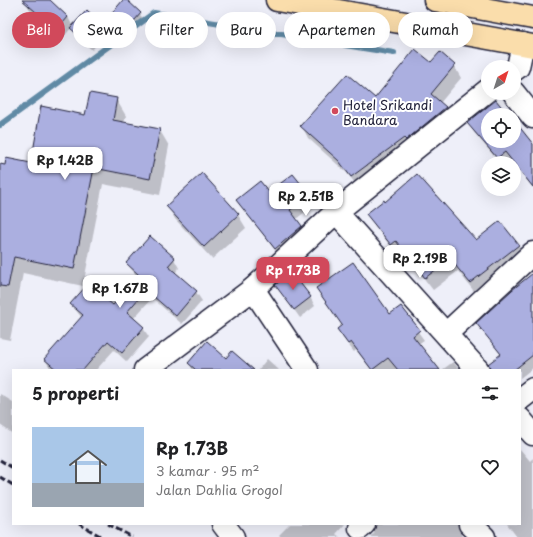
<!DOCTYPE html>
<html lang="id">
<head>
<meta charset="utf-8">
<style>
  :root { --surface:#fff; --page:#f2f2f2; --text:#202124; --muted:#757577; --accent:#d1495b }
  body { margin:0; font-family:"Playpen Sans",sans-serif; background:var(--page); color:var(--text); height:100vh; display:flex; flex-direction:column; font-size:15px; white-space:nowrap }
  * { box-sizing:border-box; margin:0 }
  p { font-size:13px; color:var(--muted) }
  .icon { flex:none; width:22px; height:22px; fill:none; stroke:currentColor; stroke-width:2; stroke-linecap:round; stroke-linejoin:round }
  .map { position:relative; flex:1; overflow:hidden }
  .sheet { position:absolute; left:12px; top:369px; width:509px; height:156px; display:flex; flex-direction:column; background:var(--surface); border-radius:0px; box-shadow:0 4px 16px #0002 }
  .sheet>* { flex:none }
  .banner { position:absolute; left:12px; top:12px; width:509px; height:36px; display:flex; gap:8px }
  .needle { width:26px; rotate:39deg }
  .controls { position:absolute; left:481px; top:60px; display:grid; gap:8px }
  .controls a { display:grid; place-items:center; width:40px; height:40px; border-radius:50%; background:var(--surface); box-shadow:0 4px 16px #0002; font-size:20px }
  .price { position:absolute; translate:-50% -34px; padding:0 9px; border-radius:8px; background:#fff; color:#222; font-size:13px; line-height:26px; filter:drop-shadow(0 1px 2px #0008) }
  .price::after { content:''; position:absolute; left:50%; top:24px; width:12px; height:9px; margin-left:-6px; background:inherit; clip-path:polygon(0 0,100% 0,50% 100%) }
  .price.selected { background:var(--accent); color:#fff }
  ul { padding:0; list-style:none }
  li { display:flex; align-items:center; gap:12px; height:100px; padding:0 20px }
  li span { display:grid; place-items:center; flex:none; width:112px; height:80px; border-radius:0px; color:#555 }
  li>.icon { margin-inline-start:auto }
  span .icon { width:48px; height:48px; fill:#fffc; stroke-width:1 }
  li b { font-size:17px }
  h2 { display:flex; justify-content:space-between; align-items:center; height:48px; padding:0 20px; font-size:17px }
  .tag { padding:0 14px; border-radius:18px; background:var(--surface); box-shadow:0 4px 16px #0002; font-size:14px; line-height:36px }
  .tag.selected { background:var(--accent); color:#fff }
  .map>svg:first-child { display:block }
  .shadow { fill:#0003 }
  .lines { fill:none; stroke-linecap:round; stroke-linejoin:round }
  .stream { stroke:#608aa5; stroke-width:6 }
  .building { fill:#abafe0; stroke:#22223b }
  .minor-casing { stroke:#22223b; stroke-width:25 }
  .trunk-casing { stroke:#22223b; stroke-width:25 }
  .minor { stroke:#fff; stroke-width:22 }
  .trunk { stroke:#faddab; stroke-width:22 }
  .rail { stroke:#22223b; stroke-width:3; stroke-dasharray:6 3; stroke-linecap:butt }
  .poi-dot { fill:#d1495b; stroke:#fff; stroke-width:1.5 }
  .labels { text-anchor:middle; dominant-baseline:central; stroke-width:4; stroke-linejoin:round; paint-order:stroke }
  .poi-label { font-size:13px; fill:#22223b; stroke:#fff; text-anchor:start }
</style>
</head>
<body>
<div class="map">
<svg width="533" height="537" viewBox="0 0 533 537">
  <rect width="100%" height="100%" fill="#eeeff9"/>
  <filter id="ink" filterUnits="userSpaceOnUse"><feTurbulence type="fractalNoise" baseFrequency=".025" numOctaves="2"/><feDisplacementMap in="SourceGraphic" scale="8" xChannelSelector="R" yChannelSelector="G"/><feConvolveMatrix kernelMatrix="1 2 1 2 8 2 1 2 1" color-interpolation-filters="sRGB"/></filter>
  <g filter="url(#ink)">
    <g class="shadow">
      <polygon points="25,0 48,0 68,17 73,27 101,24 107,33 92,50 77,37 71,28 62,39 30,10"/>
      <polygon points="125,0 143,18 131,32 113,13"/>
      <polygon points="431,64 454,66 461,78 440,103 445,108 452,119 359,188 347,173 308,138 302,126 375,100"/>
      <polygon points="116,99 126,116 124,123 159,129 169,146 160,195 103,184 83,286 23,273 10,340 0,338 0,165 32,164 86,116"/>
      <polygon points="496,101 507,115 488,115 488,141 514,141 514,124 533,146 533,188 511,160 508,163 500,163 474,132 469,123"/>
      <polygon points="202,175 238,215 246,228 212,259 175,219 168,206"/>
      <polygon points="269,194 309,196 314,205 296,219 307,236 281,258 237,200"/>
      <polygon points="368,214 476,242 518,245 525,258 477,295 458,271 433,290 404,253 399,257 375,226"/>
      <polygon points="174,259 179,268 175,273 196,292 202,301 182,324 152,298 133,319 143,328 149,337 127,362 114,350 96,370 53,370 50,368 45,359 82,318 71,304 113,306 138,277 127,264"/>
      <polygon points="533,274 533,368 520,378 520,370 508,370 501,355 478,323"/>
      <polygon points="277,286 310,297 315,306 300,318"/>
      <polygon points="317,288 390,315 400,307 424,340 418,344 439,370 372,370 356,350 354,352 343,338 338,329 343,326"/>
      <polygon points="267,359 279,370 258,370"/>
      <polygon points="226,360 253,370 193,370 189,363"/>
      <polygon points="453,362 460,370 442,370"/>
      <polygon points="0,394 13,402 13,434 0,425"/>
      <polygon points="520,449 530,461 533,458 533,537 517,537 507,524 520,524"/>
      <polygon points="290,524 345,524 336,534 340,537 281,537 279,535"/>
      <polygon points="377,524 458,524 463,537 369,537 374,534"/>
    </g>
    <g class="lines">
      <g class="stream">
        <polyline points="345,45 394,53"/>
        <polyline points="0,125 154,13 324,41"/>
      </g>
    </g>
    <g class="building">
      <polygon points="22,0 50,0 68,17 57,30"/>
      <polygon points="123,0 127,0 141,13 128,28 112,13"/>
      <polygon points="87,10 102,24 86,42 70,28"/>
      <polygon points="415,49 431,62 440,52 455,65 431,94 446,107 406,140 404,138 351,177 339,161 300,126 347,74 375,98"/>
      <polygon points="90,93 117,98 113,120 160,129 150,179 94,168 74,269 14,257 8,287 0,286 0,164 5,165 6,158 31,163 41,106 85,115"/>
      <polygon points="496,100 508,115 488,115 488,141 514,141 514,120 533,144 533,187 505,152 497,158 467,123"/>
      <polygon points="202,173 239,214 204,247 166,206"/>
      <polygon points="293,174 310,195 290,210 302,226 275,249 236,200 260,181 269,192"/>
      <polygon points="417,174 476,240 500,221 519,245 470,283 450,259 425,278 396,241 391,245 366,214 384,200 385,202"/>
      <polygon points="150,236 175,258 168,266 197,291 176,316 146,290 127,312 144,327 122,353 108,341 83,370 57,370 44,359 83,315 70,304 88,284 113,305 139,275 126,263"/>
      <polygon points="353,262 390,314 401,306 420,330 413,336 440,370 398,370 388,358 372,370 351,342 348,344 337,329 342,325 316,288"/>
      <polygon points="291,271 311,297 294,310 275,285"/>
      <polygon points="533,273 533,355 514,370 490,370 488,364 501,354 476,323 512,290"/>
      <polygon points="207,341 226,358 232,351 254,370 196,370 188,363"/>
    </g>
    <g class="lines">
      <g class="minor-casing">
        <g id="minor">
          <polyline points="514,70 518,67 523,44"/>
          <polyline points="514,93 533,117"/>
          <polyline points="336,212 478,370"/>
          <polyline points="253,289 307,370"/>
          <polyline points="447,333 533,253"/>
          <polyline points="145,370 253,289 336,212 488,90"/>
          <polyline points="520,399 533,389"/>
          <polyline points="520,419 533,434"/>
          <polyline points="223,524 233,537"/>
          <polyline points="470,524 484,537"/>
          <polyline points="360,528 364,524"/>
        </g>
      </g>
      <g class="trunk-casing">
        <g id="trunk">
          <polyline points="277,0 533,46"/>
          <polyline points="435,0 533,18"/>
        </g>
      </g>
      <use href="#minor" class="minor"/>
      <use href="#trunk" class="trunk"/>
      <g class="rail">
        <polyline points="0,460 13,468"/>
        <polyline points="0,477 13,485"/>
        <polyline points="79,524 102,537"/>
        <polyline points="108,524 132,537"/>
      </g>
    </g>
  </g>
  <circle class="poi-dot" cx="335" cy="111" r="4"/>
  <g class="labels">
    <g class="poi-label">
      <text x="343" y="104">Hotel Srikandi<tspan x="343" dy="15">Bandara</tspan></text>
    </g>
  </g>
</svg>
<div class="controls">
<a><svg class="needle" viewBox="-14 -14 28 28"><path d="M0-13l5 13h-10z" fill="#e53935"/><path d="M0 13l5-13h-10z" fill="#757577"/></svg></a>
<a><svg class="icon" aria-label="locate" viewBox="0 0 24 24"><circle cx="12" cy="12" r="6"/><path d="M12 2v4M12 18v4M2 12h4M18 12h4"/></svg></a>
<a><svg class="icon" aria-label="layers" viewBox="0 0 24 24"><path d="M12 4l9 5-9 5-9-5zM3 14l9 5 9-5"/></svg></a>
</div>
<b class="price" style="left:65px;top:181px">Rp 1.42B</b>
<b class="price" style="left:306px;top:217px">Rp 2.51B</b>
<b class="price" style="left:420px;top:279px">Rp 2.19B</b>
<b class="price selected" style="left:293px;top:291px">Rp 1.73B</b>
<b class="price" style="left:120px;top:309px">Rp 1.67B</b>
<div class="banner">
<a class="tag selected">Beli</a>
<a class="tag">Sewa</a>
<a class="tag">Filter</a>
<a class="tag">Baru</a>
<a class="tag">Apartemen</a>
<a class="tag">Rumah</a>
</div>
<section class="sheet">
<h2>5 properti<svg class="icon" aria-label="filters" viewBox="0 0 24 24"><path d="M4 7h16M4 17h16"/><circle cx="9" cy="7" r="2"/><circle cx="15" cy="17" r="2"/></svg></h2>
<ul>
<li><span style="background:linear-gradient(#a9c7e8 70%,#9aa5b1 0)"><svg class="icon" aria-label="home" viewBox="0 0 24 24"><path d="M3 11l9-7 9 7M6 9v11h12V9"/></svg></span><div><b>Rp 1.73B</b><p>3 kamar · 95 m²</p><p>Jalan Dahlia Grogol</p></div><svg class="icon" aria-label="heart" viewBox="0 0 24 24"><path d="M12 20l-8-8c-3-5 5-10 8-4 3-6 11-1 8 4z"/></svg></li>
</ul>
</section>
</div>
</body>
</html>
